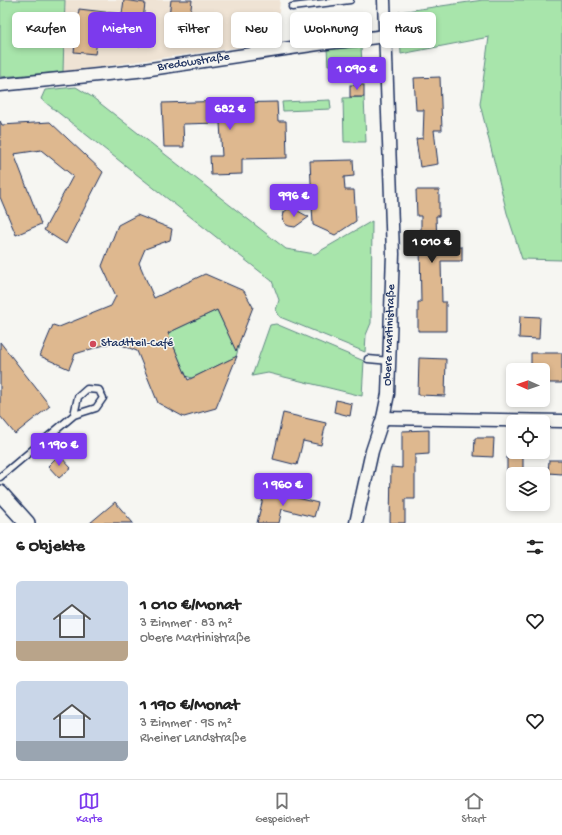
<!DOCTYPE html>
<html lang="de">
<head>
<meta charset="utf-8">
<style>
  :root { --surface:#fff; --page:#f6f6f6; --text:#222; --muted:#767676; --line:#e0e0e0; --accent:#7c3aed }
  body { margin:0; font-family:"Gochi Hand",sans-serif; background:var(--page); color:var(--text); height:100vh; display:flex; flex-direction:column; font-size:15px; white-space:nowrap }
  * { box-sizing:border-box; margin:0 }
  p { font-size:13px; color:var(--muted) }
  .icon { flex:none; width:22px; height:22px; fill:none; stroke:currentColor; stroke-width:2; stroke-linecap:round; stroke-linejoin:round }
  .map { position:relative; height:523px; overflow:hidden }
  .side { display:flex; flex-direction:column; background:var(--surface); flex:1 }
  .side>* { flex:none }
  .hud { position:absolute; left:12px; top:12px; width:538px; height:36px; display:flex; gap:8px }
  .needle { width:26px; rotate:272deg }
  .fabs { position:absolute; left:506px; top:363px; display:grid; gap:8px }
  .fabs a { display:grid; place-items:center; width:44px; height:44px; border-radius:6px; background:var(--surface); box-shadow:0 2px 6px #0003; font-size:20px }
  .price { position:absolute; translate:-50% -34px; padding:0 9px; border-radius:4px; background:var(--accent); color:#fff; font-size:13px; line-height:26px; filter:drop-shadow(0 1px 2px #0008) }
  .price::after { content:''; position:absolute; left:50%; top:24px; width:12px; height:9px; margin-left:-6px; background:inherit; clip-path:polygon(0 0,100% 0,50% 100%) }
  .price.selected { background:#222; color:#fff }
  ul { padding:0; list-style:none }
  li { display:flex; align-items:center; gap:12px; height:100px; padding:0 16px }
  li span { display:grid; place-items:center; flex:none; width:112px; height:80px; border-radius:6px; color:#555 }
  li>.icon { margin-inline-start:auto }
  span .icon { width:48px; height:48px; fill:#fffc; stroke-width:1 }
  li b { font-size:17px }
  h2 { display:flex; justify-content:space-between; align-items:center; height:48px; padding:0 16px; font-size:17px }
  .chip { padding:0 14px; border-radius:6px; background:var(--surface); box-shadow:0 2px 6px #0003; font-size:14px; line-height:36px }
  .chip.selected { background:var(--accent); color:#fff }
  .dock { display:flex; justify-content:space-around; align-items:center; height:56px; border-top:1px solid var(--line); background:var(--surface); font-size:11px; color:var(--muted) }
  .dock a { display:grid; justify-items:center; gap:2px }
  .dock .selected { color:var(--accent) }
  .map>svg:first-child { display:block }
  .built { fill:#efe3d4 }
  .green { fill:#a8e5ab; stroke:#628a84 }
  .building { fill:#deb88f; stroke:#1b2f5e }
  .lines { fill:none; stroke-linecap:round; stroke-linejoin:round }
  .service-casing { stroke:#1b2f5e; stroke-width:9 }
  .minor-casing { stroke:#1b2f5e; stroke-width:15 }
  .tertiary-casing { stroke:#1b2f5e; stroke-width:18 }
  .service { stroke:#f6f6f2; stroke-width:6 }
  .minor { stroke:#f6f6f2; stroke-width:12 }
  .tertiary { stroke:#f6f6f2; stroke-width:15 }
  .poi-dot { fill:#d1495b; stroke:#f6f6f2; stroke-width:1.5 }
  .labels { text-anchor:middle; dominant-baseline:central; stroke-width:3; stroke-linejoin:round; paint-order:stroke }
  .street-label { font-size:12px; fill:#1b2f5e; stroke:#f6f6f2 }
  .poi-label { font-size:12px; fill:#1b2f5e; stroke:#f6f6f2; text-anchor:start }
</style>
</head>
<body>
<div class="map">
<svg width="562" height="523" viewBox="0 0 562 523">
  <rect width="100%" height="100%" fill="#f6f6f2"/>
  <filter id="ink" filterUnits="userSpaceOnUse"><feTurbulence type="fractalNoise" baseFrequency=".025" numOctaves="2"/><feDisplacementMap in="SourceGraphic" scale="8" xChannelSelector="R" yChannelSelector="G"/><feConvolveMatrix kernelMatrix="1 2 1 2 8 2 1 2 1" color-interpolation-filters="sRGB"/></filter>
  <g filter="url(#ink)">
    <polygon class="built" points="65,0 280,0 276,42 63,72"/>
    <g class="green">
      <polygon points="0,0 65,0 63,72 0,77"/>
      <polygon points="483,0 562,0 562,260 522,259 507,213 480,104 489,37 401,54 399,12"/>
      <polygon points="361,47 362,63 328,65 327,49"/>
      <polygon points="76,87 92,97 286,249 315,254 372,221 371,323 366,335 365,352 280,317 276,310 279,300 272,281 41,99 45,90"/>
      <polygon points="364,97 366,142 344,142 343,98"/>
      <polygon points="330,100 331,109 283,111 282,102"/>
      <polygon points="217,310 232,341 239,345 235,361 229,360 192,378 186,376 168,333"/>
      <polygon points="276,324 364,361 362,396 268,373 252,376 270,325"/>
    </g>
    <g class="building">
      <polygon points="124,0 145,3 140,46 97,41 95,54 74,52 79,9 122,14"/>
      <polygon points="171,0 192,0 187,43 166,41"/>
      <polygon points="440,77 442,130 434,130 438,164 420,167 416,139 423,138 424,110 416,110 414,78"/>
      <rect x="350" y="85" width="14" height="12"/>
      <polygon points="226,101 226,103 277,102 278,121 286,121 287,158 242,159 242,174 211,175 210,156 222,156 220,123 183,124 184,147 164,147 162,103"/>
      <polygon points="0,121 2,125 50,122 103,172 66,244 44,230 73,176 41,150 14,154 41,224 16,235 0,197"/>
      <polygon points="353,160 354,176 344,177 345,190 354,190 356,221 335,235 313,225 310,161"/>
      <polygon points="416,190 439,190 439,216 436,216 437,245 441,245 441,248 462,247 462,261 441,261 442,302 446,302 446,331 418,331 418,302 421,302 420,245 421,245 421,216 417,216"/>
      <polygon points="288,209 294,209 309,217 295,227 289,226 285,224 283,218 284,212"/>
      <polygon points="137,215 172,229 170,240 145,249 139,263 154,298 205,274 244,291 253,307 236,351 217,310 168,333 188,380 237,356 216,408 184,417 158,403 137,351 114,342 75,354 69,369 40,356 53,325 59,327 111,306 116,296 102,266 118,225"/>
      <polygon points="520,316 540,317 539,339 519,338"/>
      <polygon points="0,342 50,406 15,434 0,416"/>
      <polygon points="531,353 562,353 562,383 543,383 543,370 531,370"/>
      <polygon points="419,358 446,359 445,396 418,395"/>
      <polygon points="336,400 352,404 350,416 334,412"/>
      <polygon points="283,413 326,423 321,445 303,441 297,465 273,459"/>
      <polygon points="429,430 429,454 415,455 415,499 405,499 405,523 390,523 391,467 402,468 402,431"/>
      <polygon points="475,438 494,438 493,457 474,456"/>
      <rect x="507" y="453" width="16" height="21"/>
      <polygon points="59,455 71,468 59,478 48,466"/>
      <polygon points="549,460 562,460 562,474 548,473"/>
      <polygon points="265,490 318,503 314,517 282,509 279,523 257,523"/>
      <polygon points="115,502 133,523 90,523"/>
    </g>
    <g class="lines">
      <g class="service-casing">
        <g id="service">
          <polyline points="292,7 350,0"/>
          <polyline points="368,359 390,361"/>
          <polyline points="0,477 74,415 96,408 103,398 99,390 87,389 78,397 74,415"/>
        </g>
      </g>
      <g class="minor-casing">
        <g id="minor">
          <path id="s1" d="M0,85L137,71L318,44L386,36"/>
          <polyline points="383,418 562,421"/>
          <path id="s2" d="M356,523L372,451L383,418L388,394L393,254L384,0"/>
        </g>
      </g>
      <g class="tertiary-casing">
        <polyline id="tertiary" points="0,493 27,523"/>
      </g>
      <use href="#service" class="service"/>
      <use href="#minor" class="minor"/>
      <use href="#tertiary" class="tertiary"/>
    </g>
  </g>
  <circle class="poi-dot" cx="93" cy="344" r="4"/>
  <g class="labels">
    <g class="street-label">
      <text stroke="none"><textPath href="#s1" startOffset="195">Bredowstraße</textPath></text>
      <text stroke="none"><textPath href="#s2" startOffset="192">Obere Martinistraße</textPath></text>
    </g>
    <g class="poi-label">
      <text x="101" y="344">Stadtteil-Café</text>
    </g>
  </g>
</svg>
<div class="fabs">
<a><svg class="needle" viewBox="-14 -14 28 28"><path d="M0-13l5 13h-10z" fill="#e53935"/><path d="M0 13l5-13h-10z" fill="#767676"/></svg></a>
<a><svg class="icon" aria-label="locate" viewBox="0 0 24 24"><circle cx="12" cy="12" r="6"/><path d="M12 2v4M12 18v4M2 12h4M18 12h4"/></svg></a>
<a><svg class="icon" aria-label="layers" viewBox="0 0 24 24"><path d="M12 4l9 5-9 5-9-5zM3 14l9 5 9-5"/></svg></a>
</div>
<b class="price" style="left:357px;top:91px">1 090 €</b>
<b class="price" style="left:230px;top:131px">682 €</b>
<b class="price" style="left:294px;top:218px">996 €</b>
<b class="price selected" style="left:432px;top:264px">1 010 €</b>
<b class="price" style="left:59px;top:467px">1 190 €</b>
<b class="price" style="left:283px;top:507px">1 960 €</b>
<div class="hud">
<a class="chip">Kaufen</a>
<a class="chip selected">Mieten</a>
<a class="chip">Filter</a>
<a class="chip">Neu</a>
<a class="chip">Wohnung</a>
<a class="chip">Haus</a>
</div>
</div>
<section class="side">
<h2>6 Objekte<svg class="icon" aria-label="filters" viewBox="0 0 24 24"><path d="M4 7h16M4 17h16"/><circle cx="9" cy="7" r="2"/><circle cx="15" cy="17" r="2"/></svg></h2>
<ul>
<li><span style="background:linear-gradient(#c9d6e8 75%,#b9a48a 0)"><svg class="icon" aria-label="home" viewBox="0 0 24 24"><path d="M3 11l9-7 9 7M6 9v11h12V9"/></svg></span><div><b>1 010 €/Monat</b><p>3 Zimmer · 83 m²</p><p>Obere Martinistraße</p></div><svg class="icon" aria-label="heart" viewBox="0 0 24 24"><path d="M12 20l-8-8c-3-5 5-10 8-4 3-6 11-1 8 4z"/></svg></li>
<li><span style="background:linear-gradient(#c9d6e8 75%,#9aa5b1 0)"><svg class="icon" aria-label="home" viewBox="0 0 24 24"><path d="M3 11l9-7 9 7M6 9v11h12V9"/></svg></span><div><b>1 190 €/Monat</b><p>3 Zimmer · 95 m²</p><p>Rheiner Landstraße</p></div><svg class="icon" aria-label="heart" viewBox="0 0 24 24"><path d="M12 20l-8-8c-3-5 5-10 8-4 3-6 11-1 8 4z"/></svg></li>
</ul>
</section>
<nav class="dock">
<a class="selected"><svg class="icon" aria-label="map" viewBox="0 0 24 24"><path d="M3 6l6-2 6 2 6-2v14l-6 2-6-2-6 2zM9 4v14M15 6v14"/></svg>Karte</a>
<a><svg class="icon" aria-label="saved" viewBox="0 0 24 24"><path d="M7 4h10v16l-5-4-5 4z"/></svg>Gespeichert</a>
<a><svg class="icon" aria-label="home" viewBox="0 0 24 24"><path d="M3 11l9-7 9 7M6 9v11h12V9"/></svg>Start</a>
</nav>
</body>
</html>
